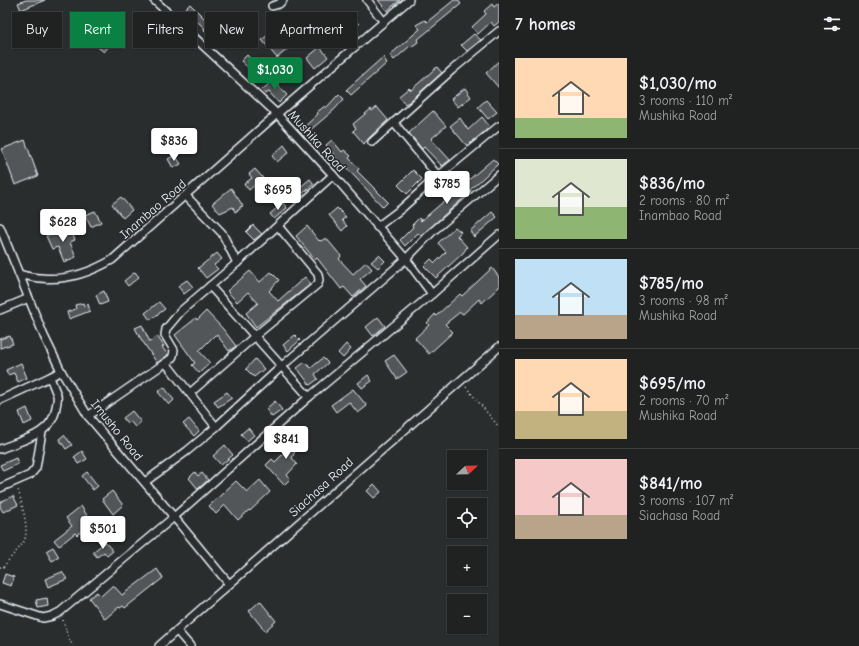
<!DOCTYPE html>
<html lang="en">
<head>
<meta charset="utf-8">
<style>
  :root { --surface:#202222; --page:#2d2f2f; --text:#f1f3f6; --muted:#a2a4a5; --line:#3d3f40; --accent:#0b8043 }
  body { margin:0; font-family:"Comic Neue",sans-serif; background:var(--page); color:var(--text); height:100vh; display:flex; flex-direction:column; font-size:15px; white-space:nowrap }
  * { box-sizing:border-box; margin:0 }
  p { font-size:13px; color:var(--muted) }
  .icon { flex:none; width:22px; height:22px; fill:none; stroke:currentColor; stroke-width:2; stroke-linecap:round; stroke-linejoin:round }
  .map { position:relative; flex:1; overflow:hidden }
  .drawer { display:flex; flex-direction:column; background:var(--surface); width:360px }
  .drawer>* { flex:none }
  .banner { position:absolute; left:12px; top:12px; width:380px; height:36px; display:flex; gap:8px }
  .needle { width:26px; rotate:68deg }
  .tools { position:absolute; left:447px; top:450px; display:grid; gap:8px }
  .tools a { display:grid; place-items:center; width:40px; height:40px; border-radius:0px; background:var(--surface); box-shadow:0 1px 3px #0004,0 0 0 1px var(--line); font-size:20px }
  .price { position:absolute; translate:-50% -34px; padding:0 9px; border-radius:4px; background:#fff; color:#222; font-size:13px; line-height:26px; filter:drop-shadow(0 1px 2px #0008) }
  .price::after { content:''; position:absolute; left:50%; top:24px; width:12px; height:9px; margin-left:-6px; background:inherit; clip-path:polygon(0 0,100% 0,50% 100%) }
  .price.on { background:var(--accent); color:#fff }
  ul { padding:0; list-style:none }
  li { display:flex; align-items:center; gap:12px; height:100px; padding:0 16px }
  li+li { border-top:1px solid var(--line) }
  li span { display:grid; place-items:center; flex:none; width:112px; height:80px; border-radius:0px; color:#555 }
  li>.icon { margin-inline-start:auto }
  span .icon { width:48px; height:48px; fill:#fffc; stroke-width:1 }
  li b { font-size:17px }
  h2 { display:flex; justify-content:space-between; align-items:center; height:48px; padding:0 16px; font-size:17px }
  .pill { padding:0 14px; border-radius:0px; background:var(--surface); box-shadow:0 1px 3px #0004,0 0 0 1px var(--line); font-size:14px; line-height:36px }
  .pill.on { background:var(--accent); color:#fff }
  main { display:flex; flex:1; min-height:0 }
  .map>svg:first-child { display:block }
  .building { fill:#535759; stroke:#e8f1f8 }
  .lines { fill:none; stroke-linecap:round; stroke-linejoin:round }
  .minor-casing { stroke:#e8f1f8; stroke-width:10 }
  .path { stroke:#e8f1f8; stroke-width:1.5; stroke-dasharray:1 3; stroke-linecap:butt }
  .minor { stroke:#2a2d2e; stroke-width:7 }
  .labels { text-anchor:middle; dominant-baseline:central; stroke-width:3.5; stroke-linejoin:round; paint-order:stroke }
  .street-label { font-size:13px; fill:#e8f1f8; stroke:#2a2d2e }
</style>
</head>
<body>
<main>
<div class="map">
<svg width="499" height="646" viewBox="0 0 499 646">
  <rect width="100%" height="100%" fill="#2a2d2e"/>
  <filter id="ink" filterUnits="userSpaceOnUse"><feTurbulence type="fractalNoise" baseFrequency=".025" numOctaves="2"/><feDisplacementMap in="SourceGraphic" scale="8" xChannelSelector="R" yChannelSelector="G"/><feConvolveMatrix kernelMatrix="1 2 1 2 8 2 1 2 1" color-interpolation-filters="sRGB"/></filter>
  <g filter="url(#ink)">
    <g class="building">
      <polygon points="26,0 45,0 21,10 18,3"/>
      <polygon points="378,0 400,0 387,11"/>
      <polygon points="454,0 458,0 461,4 417,40 418,42 411,47 410,46 394,60 390,55 420,29 416,25 425,20 427,22"/>
      <polygon points="499,3 499,22 494,26 491,22 478,34 472,27 486,14 484,11 492,4 494,7"/>
      <polygon points="190,4 210,24 218,15 226,22 211,38 204,31 205,29 185,9"/>
      <polygon points="299,15 312,31 313,36 308,38 303,36 277,58 262,40 271,32 273,34 284,24 286,26"/>
      <polygon points="354,19 359,24 354,29 356,32 349,38 342,30"/>
      <polygon points="93,24 113,41 104,52 84,36"/>
      <polygon points="474,34 481,40 467,51 461,45"/>
      <polygon points="320,47 328,57 315,68 307,58"/>
      <polygon points="247,55 259,68 254,73 241,61"/>
      <polygon points="383,57 387,63 351,95 346,90"/>
      <polygon points="499,61 499,88 486,73"/>
      <polygon points="437,67 442,73 409,102 405,104 399,96 409,88 411,90"/>
      <polygon points="273,80 287,95 279,103 269,92 265,94 262,90"/>
      <polygon points="465,88 471,97 458,107 451,99"/>
      <polygon points="339,94 344,99 334,110 308,132 303,128 318,114 317,112 325,106 326,108"/>
      <polygon points="486,100 497,112 488,119 478,107"/>
      <polygon points="377,107 388,120 369,138 364,144 353,131 356,128 353,124 371,109 372,111"/>
      <polygon points="433,111 446,126 431,139 450,160 442,166 424,147 422,149 409,133"/>
      <polygon points="482,117 490,127 467,146 450,126 460,118 468,130"/>
      <polygon points="25,140 38,176 15,185 2,149"/>
      <polygon points="332,140 342,152 344,150 351,156 349,158 359,169 357,171 388,202 383,207 343,164 341,166 334,159 336,157 326,145"/>
      <polygon points="284,145 289,152 277,162 272,156"/>
      <polygon points="175,155 181,164 173,168 168,159"/>
      <polygon points="493,159 498,164 470,190 471,191 421,236 418,233 405,246 400,240 413,227 412,225 419,218 421,221"/>
      <polygon points="255,169 263,178 249,190 244,184 252,178 249,174"/>
      <polygon points="413,170 422,179 407,194 398,185"/>
      <polygon points="310,179 314,184 302,194 298,189"/>
      <polygon points="231,188 243,206 240,207 240,209 235,212 233,207 220,213 212,204"/>
      <polygon points="121,197 132,210 123,218 112,204"/>
      <polygon points="283,203 287,208 274,219 270,214"/>
      <polygon points="337,208 346,217 342,220 347,226 342,231 329,215"/>
      <polygon points="95,211 101,222 91,227 85,215"/>
      <polygon points="492,212 497,217 474,237 470,231"/>
      <polygon points="253,225 262,234 254,240 246,232"/>
      <polygon points="69,226 75,240 70,242 76,257 64,262 58,247 52,249 46,236"/>
      <polygon points="307,226 319,241 320,240 321,241 326,238 341,256 339,259 353,274 366,262 372,269 360,279 366,286 353,297 344,287 341,289 317,258 315,260 296,236"/>
      <polygon points="455,227 461,232 457,236 467,247 463,253 436,278 424,266 431,259 435,263 446,252 438,243"/>
      <polygon points="217,253 222,259 214,265 218,269 206,278 198,268"/>
      <polygon points="379,255 385,261 378,268 371,262"/>
      <polygon points="492,268 499,277 499,287 482,303 479,299 463,314 460,312 445,324 453,332 429,354 415,338 429,325 427,323 435,314 436,316 460,294 462,296"/>
      <polygon points="250,271 260,282 271,272 279,280 269,291 278,301 305,277 311,284 256,327 246,313 258,303 248,292 237,302 227,291"/>
      <polygon points="135,272 139,277 128,286 124,281"/>
      <polygon points="187,280 193,287 184,294 178,286"/>
      <polygon points="104,291 108,302 100,305 96,295"/>
      <polygon points="159,302 165,309 150,320 145,313"/>
      <polygon points="83,303 84,306 88,304 90,311 69,319 67,312 76,309 75,305"/>
      <polygon points="206,311 223,329 236,346 229,351 217,335 215,335 199,351 210,363 199,373 192,365 195,363 175,335 196,318 197,320"/>
      <polygon points="378,317 385,326 373,336 366,327"/>
      <polygon points="142,325 150,342 157,336 164,346 162,347 168,355 157,363 141,339 135,328"/>
      <polygon points="295,335 300,340 288,351 283,345"/>
      <polygon points="10,336 13,344 0,348 0,339"/>
      <polygon points="346,344 351,349 343,358 338,353"/>
      <polygon points="394,355 407,372 397,379 385,361"/>
      <polygon points="323,358 328,363 315,374 318,379 310,385 297,368 305,362 311,368"/>
      <polygon points="255,359 264,369 254,377 246,369"/>
      <polygon points="21,363 27,378 18,382 14,373 8,375 6,370"/>
      <polygon points="368,375 372,381 362,388 358,383"/>
      <polygon points="164,387 174,400 169,405 158,392"/>
      <polygon points="353,389 367,406 358,413 349,402 336,412 331,405"/>
      <polygon points="227,392 232,398 218,407 214,401"/>
      <polygon points="275,401 282,410 272,417 266,409"/>
      <polygon points="27,408 32,421 24,425 19,412"/>
      <polygon points="132,411 141,422 135,427 130,421 127,423 123,418"/>
      <polygon points="189,419 199,431 194,436 183,424"/>
      <polygon points="248,428 254,435 247,441 241,434"/>
      <polygon points="295,432 304,441 295,451 292,458 297,464 287,475 290,479 284,485 266,465 272,459 275,462 293,444 288,439"/>
      <polygon points="64,435 72,445 66,449 59,439"/>
      <polygon points="225,445 233,455 221,465 213,456"/>
      <polygon points="82,451 87,459 78,464 74,457"/>
      <polygon points="16,458 18,464 3,471 0,465"/>
      <polygon points="87,472 98,486 93,490 82,476"/>
      <polygon points="195,472 198,476 202,473 208,480 198,489 189,478"/>
      <polygon points="260,480 270,492 250,511 249,510 238,520 225,505 216,514 209,506 236,481 247,492"/>
      <polygon points="374,484 381,492 374,498 367,491"/>
      <polygon points="112,491 123,505 113,514 102,499"/>
      <polygon points="13,496 18,505 3,512 0,507 0,502"/>
      <polygon points="81,506 95,528 87,533 84,529 77,535 75,533 59,546 54,540 72,526 66,518"/>
      <polygon points="105,542 113,551 107,556 104,552 97,557 93,552"/>
      <polygon points="53,547 59,557 52,561 46,551"/>
      <polygon points="157,569 163,578 125,608 123,606 120,608 119,607 105,619 89,598 97,592 101,596 113,585 122,595"/>
      <polygon points="62,572 67,579 48,587 45,579"/>
      <polygon points="5,574 14,577 11,586 2,583"/>
      <polygon points="47,598 48,606 38,608 36,600"/>
      <polygon points="260,601 276,621 265,631 249,611"/>
    </g>
    <g class="lines">
      <g class="minor-casing">
        <g id="minor">
          <polyline points="154,0 277,114 333,175 406,259 432,294"/>
          <polyline points="367,0 384,22"/>
          <polyline points="272,6 279,4 283,0"/>
          <polyline points="394,123 438,176"/>
          <polyline points="372,142 452,70 499,31"/>
          <polyline points="186,196 222,233 237,263"/>
          <polyline points="0,227 44,336 61,371 88,416 174,517 229,584"/>
          <polyline points="377,227 401,209 430,183 499,126"/>
          <path d="M19,274C26,276 34,278 41,278C66,281 91,272 112,260L277,114L409,0"/>
          <polyline points="210,286 309,397"/>
          <polyline points="0,310 29,298"/>
          <polyline points="166,363 216,427"/>
          <polyline points="190,393 255,336 318,284 319,280 318,274 278,226"/>
          <polyline points="0,400 50,377 61,371"/>
          <polyline points="88,416 171,359 173,356 174,350 165,335 166,329 181,311 237,263 333,175"/>
          <path d="M0,449C22,440 53,435 56,407C57,403 58,399 57,395C55,389 52,383 50,377"/>
          <polyline points="145,482 187,451 216,427 282,366 406,259 432,232 499,175"/>
          <polyline points="0,488 30,475 36,468 42,432"/>
          <polyline points="0,604 43,618 52,616 60,612 174,517 309,397 432,294 499,235"/>
          <polyline points="177,631 190,646"/>
          <polyline points="159,646 499,347"/>
        </g>
      </g>
      <g class="path">
        <polyline points="466,387 499,427"/>
        <path d="M0,567L3,568C9,558 18,551 24,541C30,530 21,502 18,489"/>
        <polyline points="63,620 68,637 73,646"/>
      </g>
      <use href="#minor" class="minor"/>
    </g>
  </g>
  <g class="labels">
    <g class="street-label">
      <text transform="translate(317 141) rotate(48)">Mushika Road</text>
      <text transform="translate(153 209) rotate(-41)">Inambao Road</text>
      <text transform="translate(117 430) rotate(51)">Imusho Road</text>
      <text transform="translate(321 487) rotate(-42)">Siachasa Road</text>
    </g>
  </g>
</svg>
<div class="tools">
<a><svg class="needle" viewBox="-14 -14 28 28"><path d="M0-13l5 13h-10z" fill="#e53935"/><path d="M0 13l5-13h-10z" fill="#a2a4a5"/></svg></a>
<a><svg class="icon" aria-label="locate" viewBox="0 0 24 24"><circle cx="12" cy="12" r="6"/><path d="M12 2v4M12 18v4M2 12h4M18 12h4"/></svg></a>
<a>+</a>
<a>−</a>
</div>
<b class="price on" style="left:275px;top:91px">$1,030</b>
<b class="price" style="left:174px;top:162px">$836</b>
<b class="price" style="left:447px;top:205px">$785</b>
<b class="price" style="left:278px;top:211px">$695</b>
<b class="price" style="left:63px;top:243px">$628</b>
<b class="price" style="left:286px;top:460px">$841</b>
<b class="price" style="left:103px;top:550px">$501</b>
<div class="banner">
<a class="pill">Buy</a>
<a class="pill on">Rent</a>
<a class="pill">Filters</a>
<a class="pill">New</a>
<a class="pill">Apartment</a>
</div>
</div>
<section class="drawer">
<h2>7 homes<svg class="icon" aria-label="filters" viewBox="0 0 24 24"><path d="M4 7h16M4 17h16"/><circle cx="9" cy="7" r="2"/><circle cx="15" cy="17" r="2"/></svg></h2>
<ul>
<li><span style="background:linear-gradient(#ffd9b3 75%,#8fb573 0)"><svg class="icon" aria-label="home" viewBox="0 0 24 24"><path d="M3 11l9-7 9 7M6 9v11h12V9"/></svg></span><div><b>$1,030/mo</b><p>3 rooms · 110 m²</p><p>Mushika Road</p></div></li>
<li><span style="background:linear-gradient(#dfe7d0 60%,#8fb573 0)"><svg class="icon" aria-label="home" viewBox="0 0 24 24"><path d="M3 11l9-7 9 7M6 9v11h12V9"/></svg></span><div><b>$836/mo</b><p>2 rooms · 80 m²</p><p>Inambao Road</p></div></li>
<li><span style="background:linear-gradient(#bfe0f5 70%,#b9a48a 0)"><svg class="icon" aria-label="home" viewBox="0 0 24 24"><path d="M3 11l9-7 9 7M6 9v11h12V9"/></svg></span><div><b>$785/mo</b><p>3 rooms · 98 m²</p><p>Mushika Road</p></div></li>
<li><span style="background:linear-gradient(#ffd9b3 65%,#c2b280 0)"><svg class="icon" aria-label="home" viewBox="0 0 24 24"><path d="M3 11l9-7 9 7M6 9v11h12V9"/></svg></span><div><b>$695/mo</b><p>2 rooms · 70 m²</p><p>Mushika Road</p></div></li>
<li><span style="background:linear-gradient(#f6c9c9 70%,#b9a48a 0)"><svg class="icon" aria-label="home" viewBox="0 0 24 24"><path d="M3 11l9-7 9 7M6 9v11h12V9"/></svg></span><div><b>$841/mo</b><p>3 rooms · 107 m²</p><p>Siachasa Road</p></div></li>
</ul>
</section>
</main>
</body>
</html>
